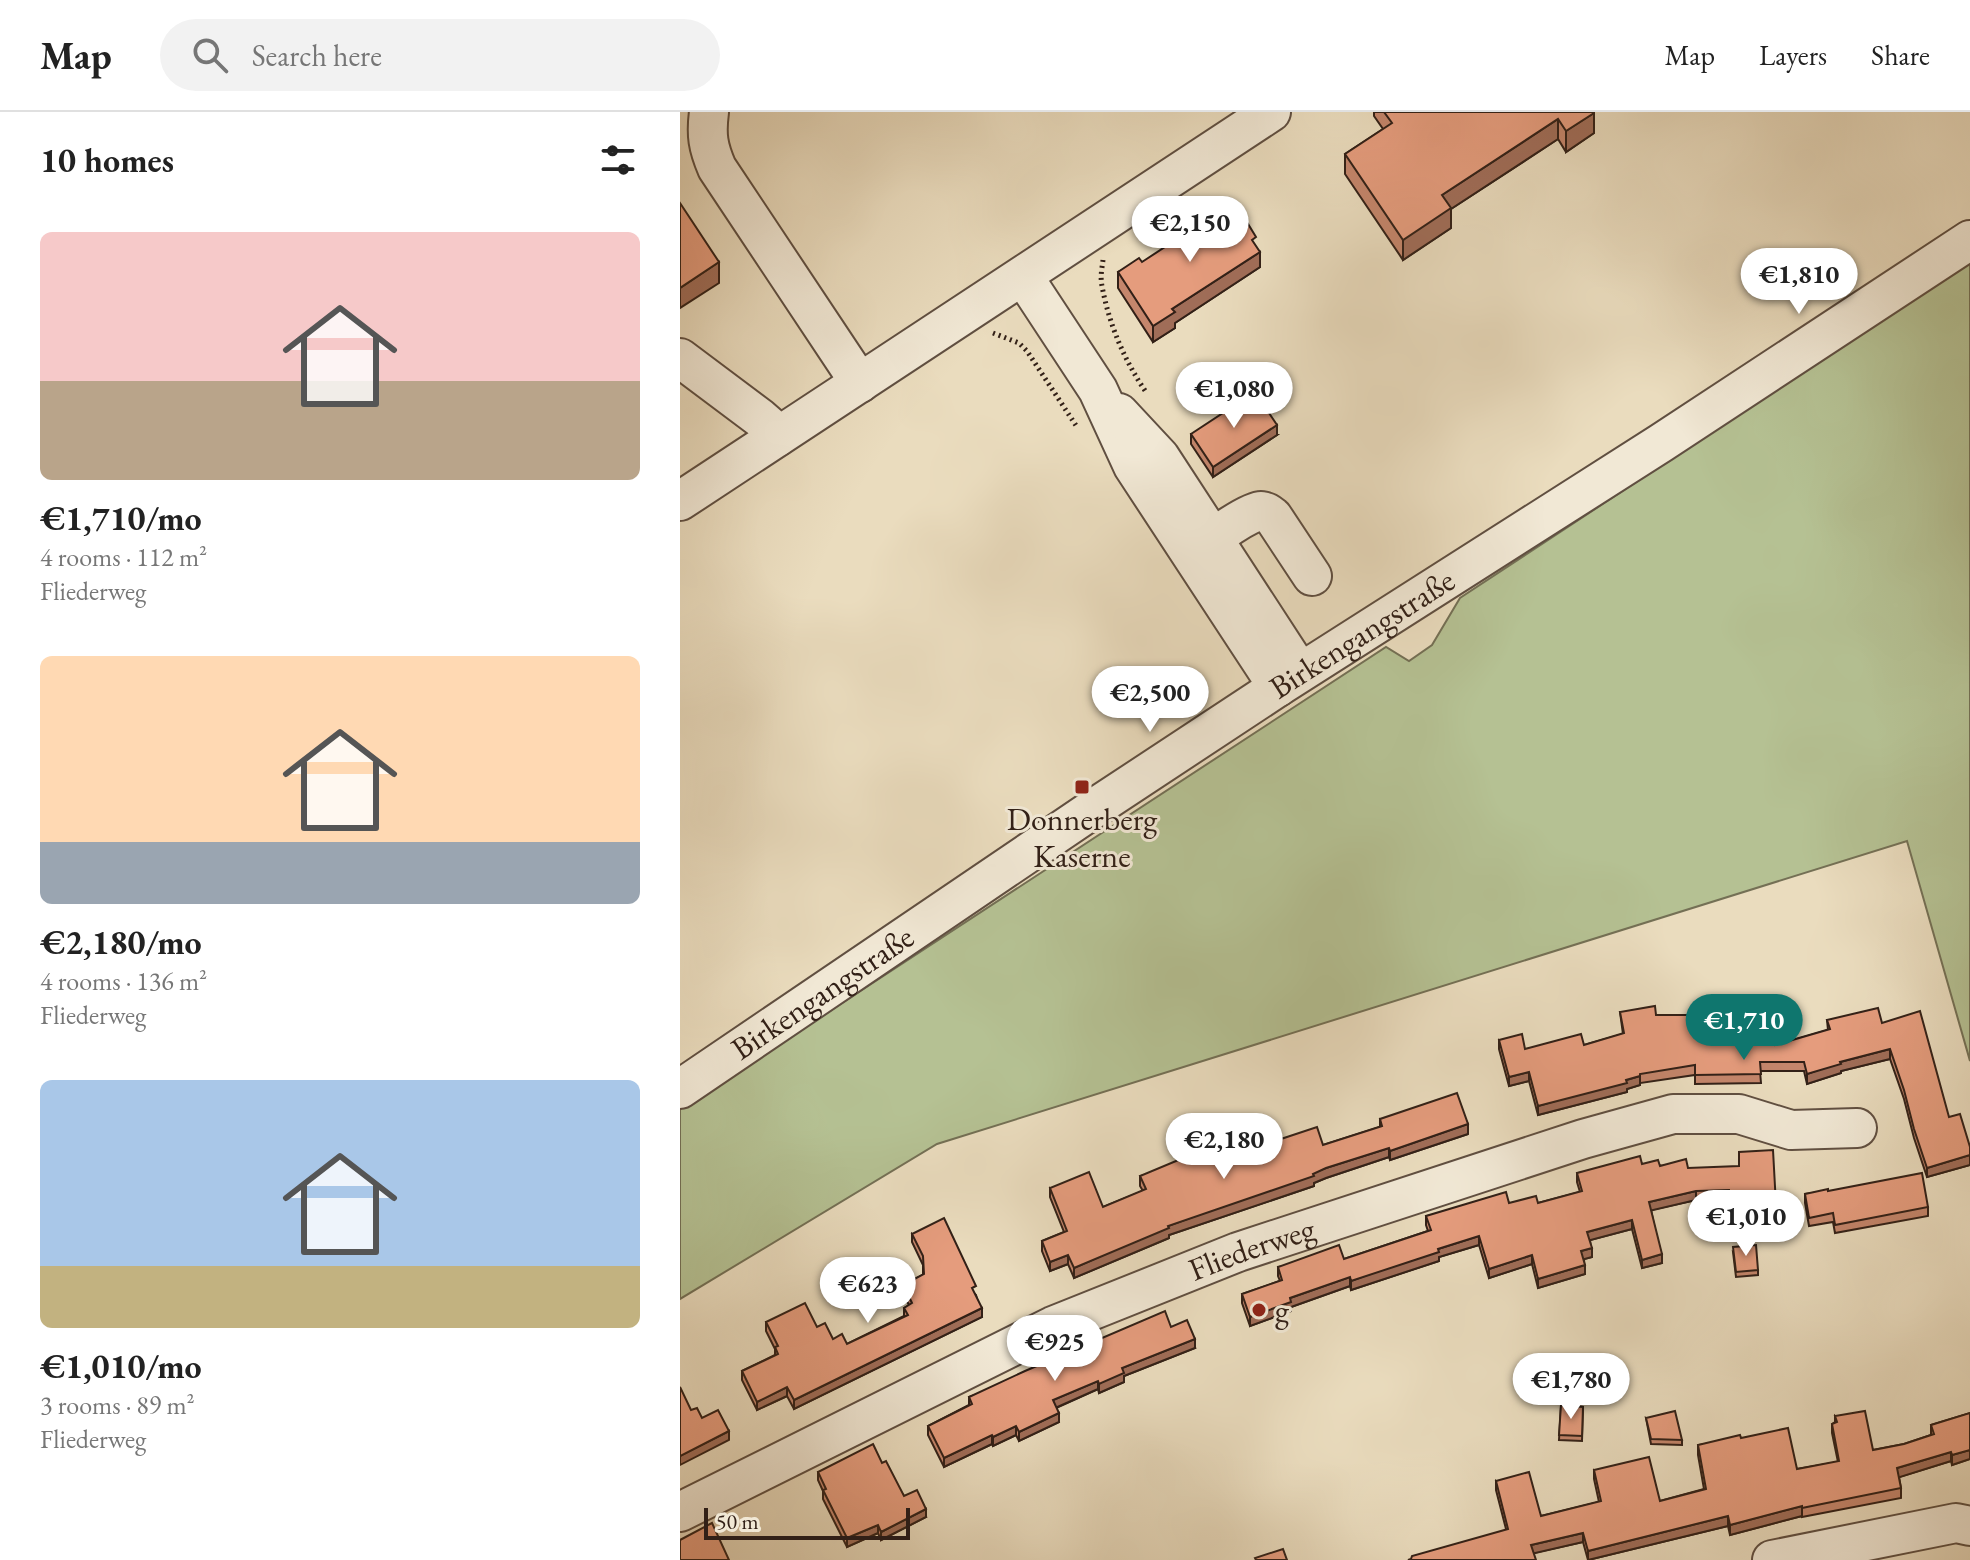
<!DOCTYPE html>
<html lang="en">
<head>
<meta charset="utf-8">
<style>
  :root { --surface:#fff; --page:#f2f2f2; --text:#222; --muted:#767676; --line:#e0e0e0; --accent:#0f766e }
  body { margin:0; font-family:"EB Garamond",serif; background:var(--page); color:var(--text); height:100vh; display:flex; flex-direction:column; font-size:30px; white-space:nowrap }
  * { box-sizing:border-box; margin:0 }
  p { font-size:26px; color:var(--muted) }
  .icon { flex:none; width:44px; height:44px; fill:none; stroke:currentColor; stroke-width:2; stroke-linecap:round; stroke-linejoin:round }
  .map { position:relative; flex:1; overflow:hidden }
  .panel { display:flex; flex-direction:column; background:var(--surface); width:680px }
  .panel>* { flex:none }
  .scale { position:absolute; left:24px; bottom:20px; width:206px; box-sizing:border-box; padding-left:8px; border:4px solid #322017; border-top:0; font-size:22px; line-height:28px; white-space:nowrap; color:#322017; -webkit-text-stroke:6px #f1e8d5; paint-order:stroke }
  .price { position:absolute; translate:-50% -68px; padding:0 18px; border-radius:28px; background:#fff; color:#222; font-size:26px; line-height:52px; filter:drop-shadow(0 2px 4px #0008) }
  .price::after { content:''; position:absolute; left:50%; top:48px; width:24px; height:18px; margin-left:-12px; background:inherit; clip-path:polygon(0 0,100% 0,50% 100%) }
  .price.current { background:var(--accent); color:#fff }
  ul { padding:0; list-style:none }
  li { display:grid; align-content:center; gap:16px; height:424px; padding:0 40px }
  li span { display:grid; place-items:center; height:248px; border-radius:12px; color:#555 }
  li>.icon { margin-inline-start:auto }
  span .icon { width:144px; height:144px; fill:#fffc; stroke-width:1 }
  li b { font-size:34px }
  h2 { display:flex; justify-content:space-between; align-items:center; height:96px; padding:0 40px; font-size:34px }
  header { display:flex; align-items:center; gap:48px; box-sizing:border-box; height:112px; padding:0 40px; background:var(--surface); border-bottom:2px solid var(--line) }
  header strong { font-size:38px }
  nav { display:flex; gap:44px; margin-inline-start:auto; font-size:28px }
  .search { width:560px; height:72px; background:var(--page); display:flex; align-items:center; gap:20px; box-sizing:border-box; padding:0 28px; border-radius:44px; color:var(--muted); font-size:30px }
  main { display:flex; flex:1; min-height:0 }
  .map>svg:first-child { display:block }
  .green { fill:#b5c193; stroke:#747055; stroke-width:2 }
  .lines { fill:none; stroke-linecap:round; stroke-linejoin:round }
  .minor-casing { stroke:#604f41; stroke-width:42 }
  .path { stroke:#322017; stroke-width:5; stroke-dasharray:2 4; stroke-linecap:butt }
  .minor { stroke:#f1e8d5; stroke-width:38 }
  .wall { fill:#c5866c; stroke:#322017; stroke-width:2 }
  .shaded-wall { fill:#a06d58; stroke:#322017; stroke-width:2 }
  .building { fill:#e59c7d; stroke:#322017; stroke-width:2 }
  .poi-dot { fill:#8f2418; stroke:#f1e8d5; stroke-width:3 }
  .labels { text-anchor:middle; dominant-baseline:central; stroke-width:6; stroke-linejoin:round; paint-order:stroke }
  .street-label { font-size:32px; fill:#322017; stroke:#f1e8d5 }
  .poi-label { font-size:32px; fill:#322017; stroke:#f1e8d5 }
</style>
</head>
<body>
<header>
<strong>Map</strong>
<div class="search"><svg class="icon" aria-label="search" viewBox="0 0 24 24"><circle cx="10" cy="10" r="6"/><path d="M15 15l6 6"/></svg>Search here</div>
<nav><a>Map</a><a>Layers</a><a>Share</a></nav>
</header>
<main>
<section class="panel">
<h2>10 homes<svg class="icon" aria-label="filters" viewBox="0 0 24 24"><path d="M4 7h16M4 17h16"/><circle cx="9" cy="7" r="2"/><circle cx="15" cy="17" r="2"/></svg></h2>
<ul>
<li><span style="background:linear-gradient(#f6c9c9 60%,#b9a48a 0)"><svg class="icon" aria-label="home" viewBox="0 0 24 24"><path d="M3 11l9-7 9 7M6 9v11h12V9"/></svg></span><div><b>€1,710/mo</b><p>4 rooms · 112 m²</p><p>Fliederweg</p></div></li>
<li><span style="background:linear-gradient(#ffd9b3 75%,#9aa5b1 0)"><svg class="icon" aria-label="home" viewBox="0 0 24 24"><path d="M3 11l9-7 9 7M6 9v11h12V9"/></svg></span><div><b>€2,180/mo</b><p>4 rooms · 136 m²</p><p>Fliederweg</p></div></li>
<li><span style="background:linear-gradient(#a9c7e8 75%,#c2b280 0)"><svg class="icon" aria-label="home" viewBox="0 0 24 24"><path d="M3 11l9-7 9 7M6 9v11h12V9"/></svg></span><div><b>€1,010/mo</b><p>3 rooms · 89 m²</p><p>Fliederweg</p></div></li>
</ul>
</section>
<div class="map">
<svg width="1290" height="1448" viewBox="0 0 1290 1448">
  <rect width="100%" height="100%" fill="#eadcbe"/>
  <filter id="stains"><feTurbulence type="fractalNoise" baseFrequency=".0025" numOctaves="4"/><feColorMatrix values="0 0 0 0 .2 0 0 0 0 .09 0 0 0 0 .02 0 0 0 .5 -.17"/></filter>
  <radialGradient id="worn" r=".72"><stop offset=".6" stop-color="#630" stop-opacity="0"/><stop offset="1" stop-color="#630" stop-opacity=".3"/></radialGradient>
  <polygon class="green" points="1290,150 1290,949 1227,729 257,1032 0,1187 0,997 706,535 729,549 752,533 780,486"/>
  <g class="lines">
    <g class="minor-casing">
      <g id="minor">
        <path d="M29,0C26,23 28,35 37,56L180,271"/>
        <polyline points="343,164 418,278 453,354 598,575"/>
        <polyline points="0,246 80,306 88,313 97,325"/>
        <polyline points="439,301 480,345 620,560"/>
        <polyline points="0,389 591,0"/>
        <path d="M523,448C523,444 523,439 525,435C531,425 571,399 581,399C587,400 588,401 593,405L632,464"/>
        <path id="s1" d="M0,977L416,695L598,575L981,331L1290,128"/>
        <path id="s2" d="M0,1400L373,1214L558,1140L903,1027L993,1002H1059L1111,1018L1177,1016"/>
        <polyline points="1092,1448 1276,1411 1290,1414"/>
      </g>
    </g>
    <g class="path">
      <path d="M423,148C422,156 420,165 422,174C429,212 444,248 466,280"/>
      <polyline points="313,221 339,231 347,239 397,315"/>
    </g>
    <use href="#minor" class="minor"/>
  </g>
  <g class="wall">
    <polygon points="694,0 914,0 914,21 886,40 878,27 771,97 771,116 723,148 665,62 665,42 703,17 694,4"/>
    <polygon points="576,135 580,155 495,211 495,216 473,230 438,176 438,160 462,150"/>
    <polygon points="511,322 597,323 533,365 511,332"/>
    <polygon points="940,900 976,903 1014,910 1080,920 1096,933 1148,918 1147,908 1202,911 1290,1035 1290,1053 1247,1065 1234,1026 1224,987 1210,947 1161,959 1161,961 1127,972 1124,959 1080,959 1081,971 1015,972 1015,963 960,971 960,973 947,977 947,980 858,1003 849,969 829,974 819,937 819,928 845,937 904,933 943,922"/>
    <polygon points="700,1007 788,1022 710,1048 709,1045 646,1066 634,1071 634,1074 489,1123 489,1126 394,1166 388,1152 370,1159 362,1139 362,1129 384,1120 370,1085 370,1076 423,1095 463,1079 460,1074 460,1064 559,1041 643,1033 700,1015"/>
    <polygon points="962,1052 1008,1056 1096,1093 1096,1102 1056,1104 1055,1097 1050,1097 1049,1087 1016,1088 971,1098 982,1151 962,1156 952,1117 910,1128 912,1145 904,1147 905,1162 858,1176 852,1152 809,1166 799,1133 759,1145 759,1149 671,1178 670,1174 611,1195 611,1199 570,1214 562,1191 562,1182 600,1169 598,1164 598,1155 664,1147 748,1119 746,1113 746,1104 829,1091 858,1091 900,1080 897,1070 897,1061"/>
    <polygon points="1148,1079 1248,1095 1248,1104 1155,1121 1153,1110 1129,1114 1125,1091 1125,1082"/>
    <polygon points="232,1122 296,1183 302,1205 114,1297 107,1284 77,1298 62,1268 62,1259 95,1243 95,1237 86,1219 86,1210 137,1215 153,1227 167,1232 224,1204 224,1196 229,1193 223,1182 223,1173 243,1163 243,1153 232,1130"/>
    <polygon points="1053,1140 1078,1158 1078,1163 1056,1165"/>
    <polygon points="491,1215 515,1236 444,1264 444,1270 419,1281 418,1277 376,1296 379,1310 339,1329 336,1323 313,1334 312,1332 264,1355 248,1323 248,1314 289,1293 289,1285"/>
    <polygon points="881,1293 903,1295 902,1329 879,1328"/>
    <polygon points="1290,1301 1290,1347 1272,1353 1271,1349 1219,1365 1221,1376 1221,1386 1122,1405 1122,1404 1050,1423 1048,1414 908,1448 903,1430 854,1441 826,1417 816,1378 816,1369 861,1404 919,1390 914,1367 914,1358 980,1389 1024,1377 1018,1343 1018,1333 1061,1326 1117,1357 1158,1350 1152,1321 1152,1312 1155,1310 1155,1304 1193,1338 1224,1332 1251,1323 1251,1313"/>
    <polygon points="966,1306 1002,1328 1002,1333 971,1332"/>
    <polygon points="202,1351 224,1384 246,1405 201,1428 198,1421 167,1435 143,1387 143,1379 138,1368 138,1360"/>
  </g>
  <g class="shaded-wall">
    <polygon points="914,1 914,21 886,40 886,19"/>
    <polygon points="878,7 878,27 771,97 771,116 723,148 723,128 762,83"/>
    <polygon points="580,140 580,155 495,211 495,216 473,230 473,214 492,197"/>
    <polygon points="39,150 39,171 0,196 0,176"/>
    <polygon points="597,313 597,323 533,365 533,355"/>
    <polygon points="1210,937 1210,947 1161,959 1161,961 1127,972 1127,962 1160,950"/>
    <polygon points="849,960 849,969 829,974 829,965"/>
    <polygon points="960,964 960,973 947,977 947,980 858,1003 858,994"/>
    <polygon points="788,1012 788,1022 710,1048 710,1039"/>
    <polygon points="709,1036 709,1045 646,1066 634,1071 634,1074 489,1123 489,1126 394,1166 394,1156 488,1114 646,1056"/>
    <polygon points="1290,1043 1290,1053 1247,1065 1247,1056"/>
    <polygon points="1016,1079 1016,1088 969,1099 969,1090"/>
    <polygon points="952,1108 952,1117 907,1129 907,1120"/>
    <polygon points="799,1124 799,1133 759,1145 759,1149 671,1178 671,1169 758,1137"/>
    <polygon points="912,1136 912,1145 901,1148 901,1139"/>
    <polygon points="982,1142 982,1151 962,1156 962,1148"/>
    <polygon points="388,1143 388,1152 370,1159 370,1150"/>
    <polygon points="852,1143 852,1152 809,1166 809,1157"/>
    <polygon points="905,1153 905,1162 858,1176 858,1167"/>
    <polygon points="670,1165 670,1174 611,1195 611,1199 570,1214 570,1205 610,1186"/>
    <polygon points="302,1196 302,1205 114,1297 114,1288"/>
    <polygon points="515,1227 515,1236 444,1264 444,1270 419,1281 419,1272 442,1256"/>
    <polygon points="418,1269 418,1277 373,1297 373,1288"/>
    <polygon points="107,1275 107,1284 77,1298 77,1290"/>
    <polygon points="379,1301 379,1310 339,1329 339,1320"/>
    <polygon points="336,1314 336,1323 313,1334 313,1325"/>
    <polygon points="49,1319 49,1328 0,1353 0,1344"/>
    <polygon points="312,1323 312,1332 264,1355 264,1346"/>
    <polygon points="1290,1338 1290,1347 1272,1353 1272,1343"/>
    <polygon points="1271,1340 1271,1349 1217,1366 1217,1356"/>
    <polygon points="1122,1394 1122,1404 1050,1423 1050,1413"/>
    <polygon points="246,1397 246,1405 201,1428 201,1420"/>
    <polygon points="1048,1404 1048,1414 908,1448 908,1439"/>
    <polygon points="198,1413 198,1421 167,1435 167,1426"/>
    <polygon points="903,1421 903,1430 851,1442 851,1433"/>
  </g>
  <g class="building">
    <polygon points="704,0 914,0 914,1 886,19 878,7 762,83 771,96 723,128 665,42 712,11"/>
    <polygon points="0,91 39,150 0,176"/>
    <polygon points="549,93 557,106 562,102 576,125 572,128 580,140 492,197 495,200 473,214 438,160 459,146 462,150"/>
    <polygon points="575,280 597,313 533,355 511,322"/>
    <polygon points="975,894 976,903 1013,903 1014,910 1080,909 1080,920 1096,920 1095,933 1150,917 1147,908 1198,896 1202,911 1240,899 1269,1005 1280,1002 1290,1035 1290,1043 1247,1056 1234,1017 1224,978 1210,937 1160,950 1161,952 1127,962 1124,950 1080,950 1081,962 1015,963 1015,953 960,962 960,964 946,968 947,971 858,994 849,960 829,965 819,928 842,922 845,937 901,922 904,933 944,921 940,900"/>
    <polygon points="777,981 788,1012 710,1039 709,1036 646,1056 633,1062 634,1064 488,1114 489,1116 394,1156 388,1143 370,1150 362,1129 387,1119 370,1076 409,1060 423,1095 466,1077 460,1064 508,1044 555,1029 559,1041 637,1015 643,1033 702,1014 700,1007"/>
    <polygon points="1093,1038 1096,1093 1056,1095 1055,1088 1050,1088 1049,1078 1016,1079 969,1090 982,1142 962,1148 952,1108 907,1120 912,1136 901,1139 905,1153 858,1167 852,1143 809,1157 799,1124 758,1137 759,1140 671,1169 670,1165 610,1186 611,1190 570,1205 562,1182 602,1168 598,1155 659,1133 664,1147 751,1118 746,1104 826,1080 829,1091 856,1084 858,1091 902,1079 897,1061 960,1044 962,1052 978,1048 980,1054 1006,1047 1008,1056 1059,1054 1059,1040"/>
    <polygon points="1242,1061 1248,1095 1155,1113 1153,1101 1129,1106 1125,1082 1148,1077 1148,1079"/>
    <polygon points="264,1106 296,1174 292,1176 302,1196 114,1288 107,1275 77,1290 62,1259 98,1242 95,1235 98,1234 86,1210 125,1191 137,1215 145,1211 153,1227 162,1222 167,1232 228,1203 224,1196 232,1191 223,1173 244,1162 243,1144 232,1122"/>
    <polygon points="1076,1133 1078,1158 1056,1160 1053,1135"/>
    <polygon points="485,1199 491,1215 507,1208 515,1227 442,1256 444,1261 419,1272 418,1269 373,1288 379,1301 339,1320 336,1314 313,1325 312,1323 264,1346 248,1314 292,1292 289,1285 345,1259"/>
    <polygon points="0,1275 11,1298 17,1296 22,1306 38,1298 49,1319 0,1344"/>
    <polygon points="881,1293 903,1295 902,1324 879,1323"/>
    <polygon points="995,1299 1002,1328 971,1327 966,1306"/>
    <polygon points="1185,1299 1193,1338 1224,1332 1254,1322 1251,1313 1290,1301 1290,1338 1272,1343 1271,1340 1217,1356 1221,1376 1122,1396 1122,1394 1050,1413 1048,1404 908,1439 903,1421 851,1433 856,1448 728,1448 731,1447 732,1444 828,1417 816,1369 849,1360 861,1404 921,1389 914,1358 969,1345 980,1389 1026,1377 1018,1333 1060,1323 1061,1326 1108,1316 1117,1357 1159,1349 1152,1312 1157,1310 1155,1304"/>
    <polygon points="193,1332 202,1351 206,1349 224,1384 237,1378 246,1397 201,1420 198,1413 167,1426 143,1378 146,1377 138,1360"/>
    <polygon points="32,1411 49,1448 0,1448 0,1428"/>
    <polygon points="603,1437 607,1448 576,1448 575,1446"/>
  </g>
  <g class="poi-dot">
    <rect x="394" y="667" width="16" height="16" rx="4"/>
    <circle cx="579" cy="1198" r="8"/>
  </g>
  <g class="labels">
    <g class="street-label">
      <text stroke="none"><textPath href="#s1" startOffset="820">Birkengangstraße</textPath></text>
      <text stroke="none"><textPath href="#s1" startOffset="172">Birkengangstraße</textPath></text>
      <text stroke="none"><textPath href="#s2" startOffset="630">Fliederweg</textPath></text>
    </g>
    <g class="poi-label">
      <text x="402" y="707">Donnerberg<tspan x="402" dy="37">Kaserne</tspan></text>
      <text x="595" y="1198" text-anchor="start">g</text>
    </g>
  </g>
  <rect width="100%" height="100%" filter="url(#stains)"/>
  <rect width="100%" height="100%" fill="url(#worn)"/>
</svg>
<div class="scale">50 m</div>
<b class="price" style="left:510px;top:152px">€2,150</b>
<b class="price" style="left:1119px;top:204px">€1,810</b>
<b class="price" style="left:554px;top:318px">€1,080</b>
<b class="price" style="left:470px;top:622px">€2,500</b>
<b class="price current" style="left:1064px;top:950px">€1,710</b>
<b class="price" style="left:544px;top:1069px">€2,180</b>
<b class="price" style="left:1066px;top:1146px">€1,010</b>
<b class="price" style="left:188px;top:1213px">€623</b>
<b class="price" style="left:375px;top:1271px">€925</b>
<b class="price" style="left:891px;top:1309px">€1,780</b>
</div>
</main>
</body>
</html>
